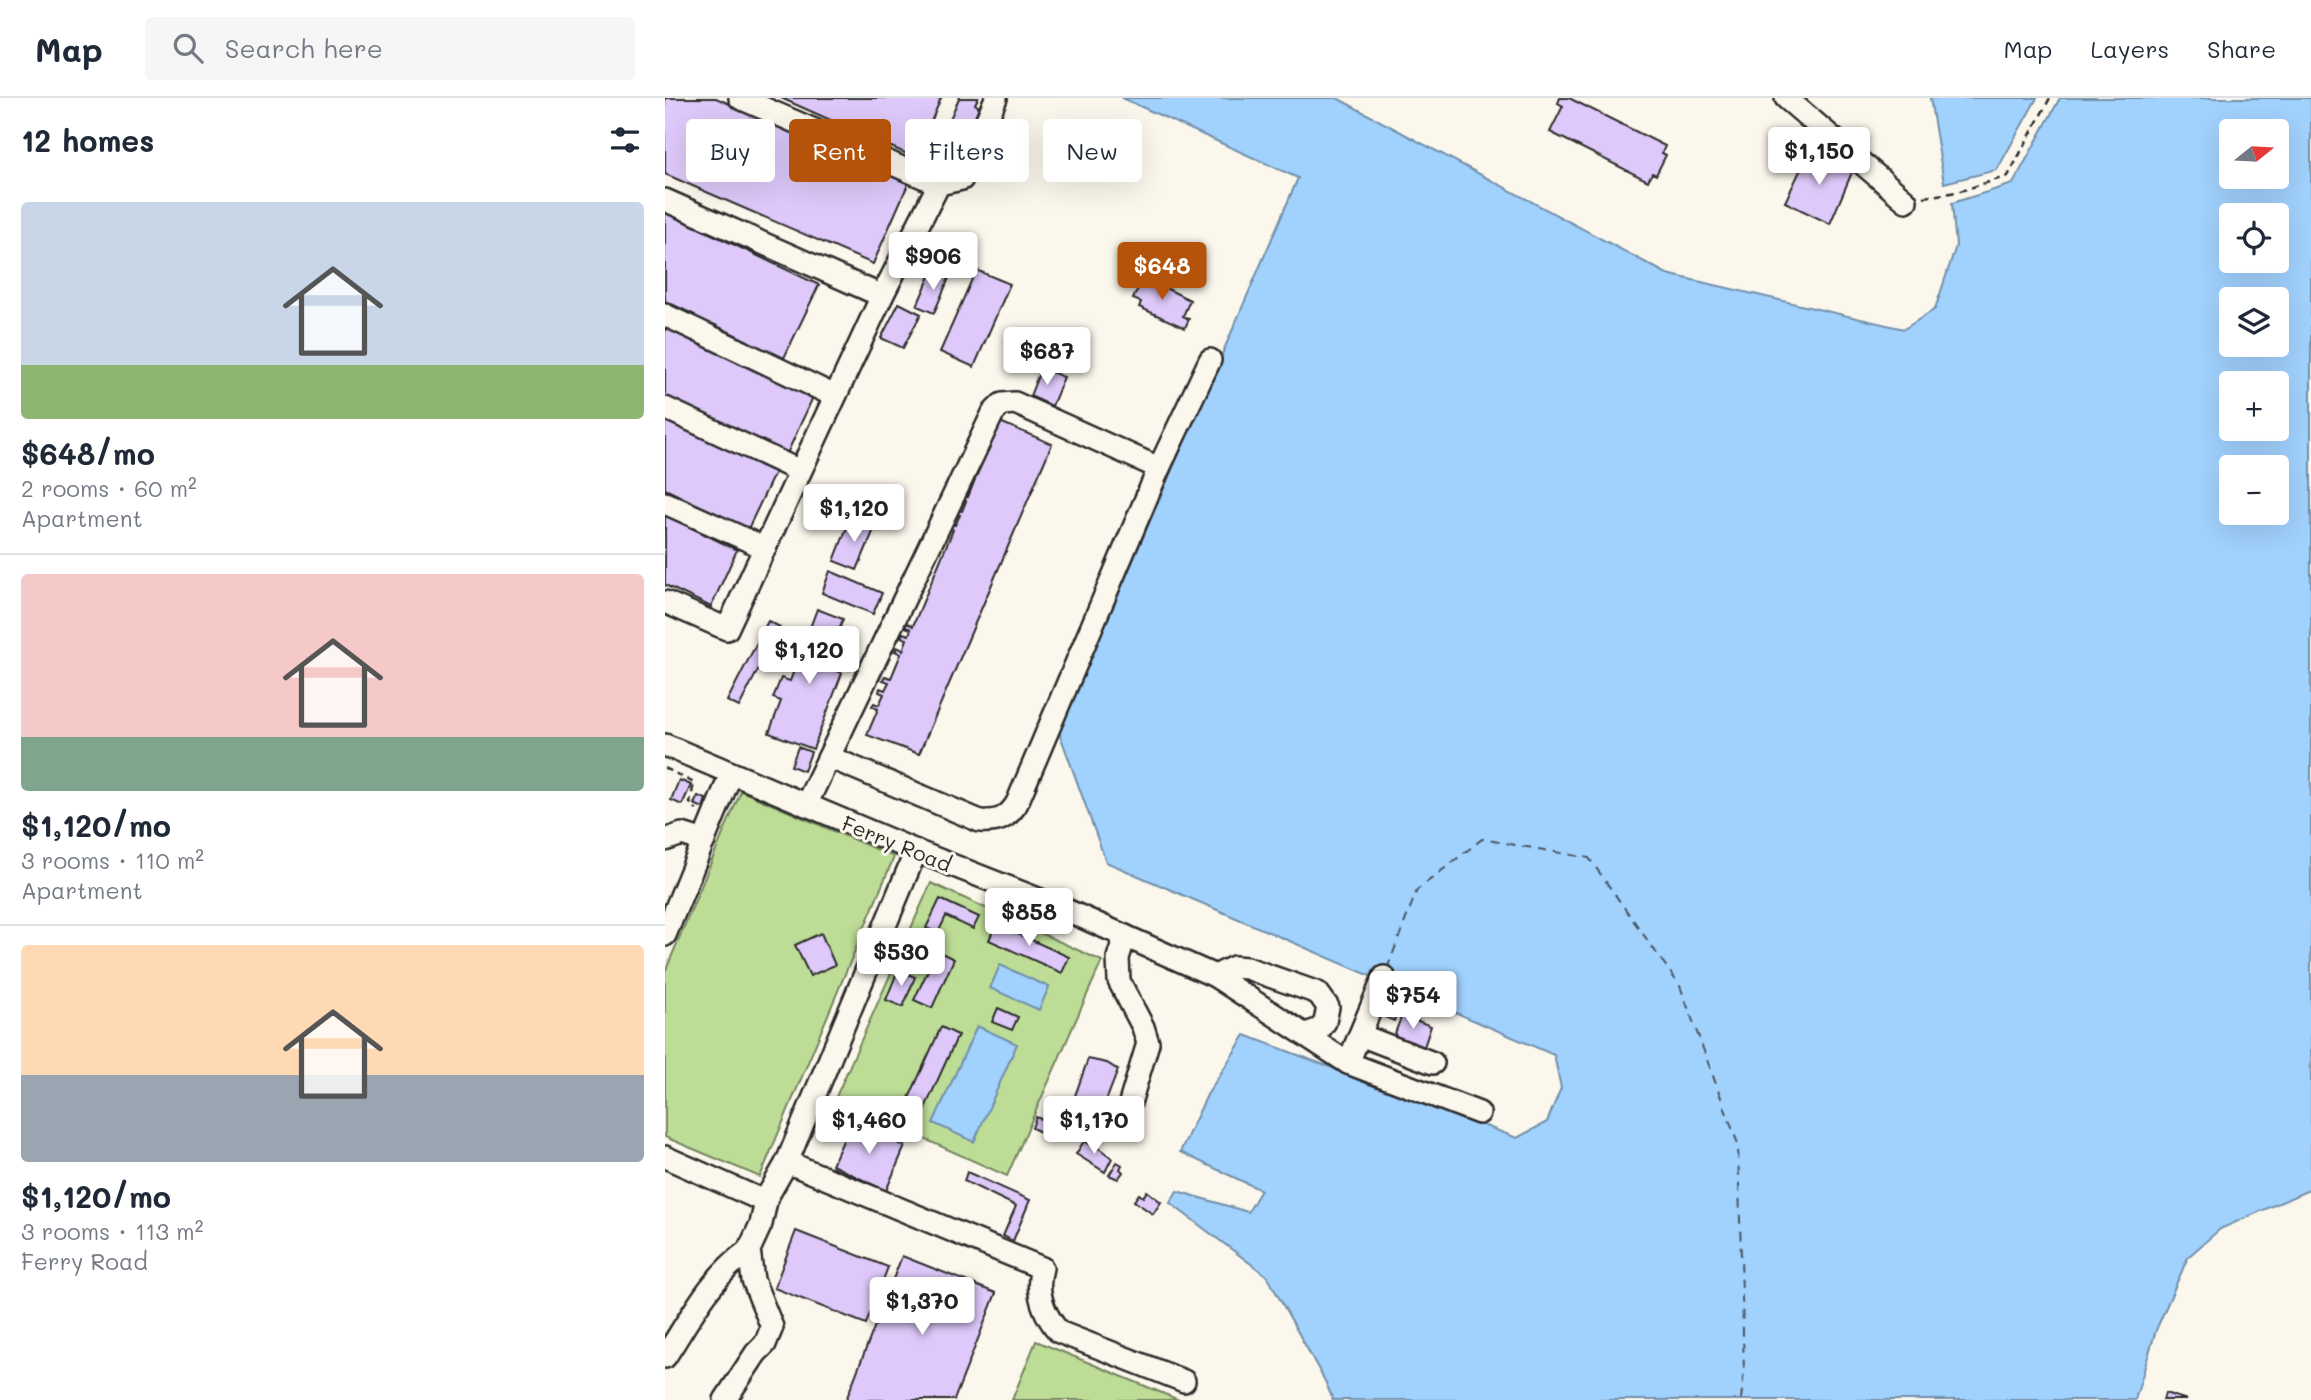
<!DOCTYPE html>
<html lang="en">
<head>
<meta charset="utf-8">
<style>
  :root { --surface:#fff; --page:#f6f6f7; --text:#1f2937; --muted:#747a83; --line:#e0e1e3; --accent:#b45309 }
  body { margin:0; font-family:Mali,sans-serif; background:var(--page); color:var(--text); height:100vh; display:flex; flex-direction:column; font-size:26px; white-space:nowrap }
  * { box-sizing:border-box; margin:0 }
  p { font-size:23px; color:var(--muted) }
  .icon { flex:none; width:38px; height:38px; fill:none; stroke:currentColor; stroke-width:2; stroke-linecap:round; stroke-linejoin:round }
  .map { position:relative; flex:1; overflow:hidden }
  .drawer { display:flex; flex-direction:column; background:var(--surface); width:665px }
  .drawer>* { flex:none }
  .banner { position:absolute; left:21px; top:21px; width:665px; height:63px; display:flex; gap:14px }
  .needle { width:46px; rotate:72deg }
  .fabs { position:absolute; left:1554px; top:21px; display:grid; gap:14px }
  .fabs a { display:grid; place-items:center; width:70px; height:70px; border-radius:7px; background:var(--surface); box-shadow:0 7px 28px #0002; font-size:35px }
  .price { position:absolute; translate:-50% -60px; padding:0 16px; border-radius:7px; background:#fff; color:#222; font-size:23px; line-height:46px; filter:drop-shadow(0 2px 4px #0008) }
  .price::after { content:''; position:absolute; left:50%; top:42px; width:21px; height:16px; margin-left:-10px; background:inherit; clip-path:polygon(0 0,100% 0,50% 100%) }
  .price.active { background:var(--accent); color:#fff }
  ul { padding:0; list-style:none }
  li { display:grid; align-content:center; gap:14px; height:371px; padding:0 21px }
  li+li { border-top:2px solid var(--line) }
  li span { display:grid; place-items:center; height:217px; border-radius:7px; color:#555 }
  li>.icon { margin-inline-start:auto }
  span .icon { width:126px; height:126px; fill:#fffc; stroke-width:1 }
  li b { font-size:30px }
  h2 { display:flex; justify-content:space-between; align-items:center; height:84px; padding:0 21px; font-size:30px }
  .chip { padding:0 24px; border-radius:7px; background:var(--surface); box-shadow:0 7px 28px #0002; font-size:24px; line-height:63px }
  .chip.active { background:var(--accent); color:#fff }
  header { display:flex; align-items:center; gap:42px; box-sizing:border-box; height:98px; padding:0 35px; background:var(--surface); border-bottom:2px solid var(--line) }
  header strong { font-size:33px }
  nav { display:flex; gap:38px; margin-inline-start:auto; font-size:24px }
  .search { width:490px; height:63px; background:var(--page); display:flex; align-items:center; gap:18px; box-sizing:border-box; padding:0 24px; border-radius:7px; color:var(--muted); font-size:26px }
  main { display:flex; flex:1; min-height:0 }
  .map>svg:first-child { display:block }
  .green { fill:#bddd96; stroke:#748460; stroke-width:2 }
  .water { fill:#a1d1fd; stroke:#728fa9; stroke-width:2; fill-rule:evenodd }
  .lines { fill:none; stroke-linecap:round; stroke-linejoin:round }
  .ferry { stroke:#485460; stroke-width:2; stroke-dasharray:9 7; stroke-linecap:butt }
  .building { fill:#dec9fa; stroke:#2b2b2b; stroke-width:2 }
  .minor-casing { stroke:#2b2b2b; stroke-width:26 }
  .path { stroke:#2b2b2b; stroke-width:2.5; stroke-dasharray:7 5; stroke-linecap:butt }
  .minor { stroke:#fbf7ec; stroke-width:21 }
  .labels { text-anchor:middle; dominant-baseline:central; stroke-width:6; stroke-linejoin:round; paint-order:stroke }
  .street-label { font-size:21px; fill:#2b2b2b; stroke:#fbf7ec }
</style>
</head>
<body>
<header>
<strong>Map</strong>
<div class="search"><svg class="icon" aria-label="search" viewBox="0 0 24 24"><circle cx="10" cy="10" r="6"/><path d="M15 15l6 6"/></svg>Search here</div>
<nav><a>Map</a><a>Layers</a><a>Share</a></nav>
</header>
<main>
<section class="drawer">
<h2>12 homes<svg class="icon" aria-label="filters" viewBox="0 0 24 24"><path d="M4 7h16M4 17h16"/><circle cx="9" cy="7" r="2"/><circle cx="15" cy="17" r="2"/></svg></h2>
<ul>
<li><span style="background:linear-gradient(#c9d6e8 75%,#8fb573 0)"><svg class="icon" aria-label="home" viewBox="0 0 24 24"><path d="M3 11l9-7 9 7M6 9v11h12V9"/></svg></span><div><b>$648/mo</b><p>2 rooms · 60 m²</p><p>Apartment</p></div></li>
<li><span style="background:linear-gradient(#f6c9c9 75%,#7fa58c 0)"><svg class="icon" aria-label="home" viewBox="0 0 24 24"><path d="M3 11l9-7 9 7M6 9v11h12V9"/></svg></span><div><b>$1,120/mo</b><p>3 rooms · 110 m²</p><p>Apartment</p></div></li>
<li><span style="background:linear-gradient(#ffd9b3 60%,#9aa5b1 0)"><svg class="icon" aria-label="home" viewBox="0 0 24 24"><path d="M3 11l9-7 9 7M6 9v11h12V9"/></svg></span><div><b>$1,120/mo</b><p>3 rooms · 113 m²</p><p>Ferry Road</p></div></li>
</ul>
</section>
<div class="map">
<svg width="1646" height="1302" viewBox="0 0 1646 1302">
  <rect width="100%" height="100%" fill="#fbf7ec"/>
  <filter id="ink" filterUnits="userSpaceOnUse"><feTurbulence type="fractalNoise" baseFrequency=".0143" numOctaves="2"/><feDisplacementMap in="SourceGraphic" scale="14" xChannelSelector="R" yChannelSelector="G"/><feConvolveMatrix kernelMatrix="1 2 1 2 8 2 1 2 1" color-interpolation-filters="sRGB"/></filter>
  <g filter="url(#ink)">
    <g class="green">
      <polygon points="76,693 229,759 95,1079 0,1039 0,874"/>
      <polygon points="266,785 437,863 342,1078 170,1001"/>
      <polygon points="371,1243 514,1302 347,1302"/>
    </g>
    <g class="water">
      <path d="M457,0H672L1002,176L1239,231L1270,211L1291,148L1287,105L1348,86L1395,0H1646V1091L1555,1131L1523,1159L1491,1232L1470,1302H668L660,1283L602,1178L505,1105L512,1093L583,1114L596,1092L515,1054L542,997L580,937L852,1040L882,1024L896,990L889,957L441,764L394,634L633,80ZM1566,33H1612V79H1566ZM1566,117H1612V163H1566ZM1566,201H1612V247H1566ZM1566,285H1612V331H1566ZM1566,369H1612V415H1566Z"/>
      <polygon points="1265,0 1372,0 1332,72 1279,85"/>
      <polygon points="335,867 384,889 374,912 325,890"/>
      <polygon points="312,928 352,946 309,1044 268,1025"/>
    </g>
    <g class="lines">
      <polyline class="ferry" points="722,871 752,792 817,741 924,760 1015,888 1073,1046 1079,1274 1076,1302"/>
    </g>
    <g class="building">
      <polygon points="0,0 51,0 244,84 208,166 0,76"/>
      <polygon points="116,0 276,0 251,60"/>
      <polygon points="294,0 313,0 310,6 314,9 295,53 288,49 286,55 279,52 282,46 275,44"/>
      <polygon points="895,0 904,0 1000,48 997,55 1001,57 991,77 987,75 983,83 885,34 898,8 893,5"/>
      <polygon points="1145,52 1188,72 1165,126 1120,104"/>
      <polygon points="0,114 154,187 119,260 101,251 99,255 82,246 83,243 48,226 46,229 29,220 30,217 0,203"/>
      <polygon points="311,172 345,186 309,269 275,254"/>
      <polygon points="267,173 284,180 269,215 252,208"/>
      <polygon points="478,179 525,202 518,218 524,221 520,230 474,209 476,204 468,201"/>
      <polygon points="234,205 256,216 238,250 216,240"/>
      <polygon points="0,228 148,299 121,358 0,301"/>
      <polygon points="358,237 378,246 368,269 348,261"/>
      <polygon points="376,270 399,279 387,308 365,298"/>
      <polygon points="0,319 111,372 83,431 0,391"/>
      <polygon points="335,324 387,346 254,656 202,637 213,611 207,608 209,605 214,607 219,596 214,594 215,590 220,592 224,584 218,582 220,578 226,580 236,556 230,553 232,549 238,552 242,541 236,539 238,535 244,537 246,531 240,529 242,525 248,528 288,432 283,429 285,425 290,427 295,417 289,415 291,411 297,413 301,403 296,401 297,396 303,399 313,374 308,372 310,367 315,370 319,360 314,357 315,352 321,355"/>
      <polygon points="0,417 72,452 46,509 0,487"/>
      <polygon points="186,419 210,429 192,472 169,463"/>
      <polygon points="165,473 217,495 208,516 157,495"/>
      <polygon points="152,511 178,521 160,568 177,575 148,651 104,635 116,603 108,600 116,580 125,583"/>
      <polygon points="103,523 115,529 74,609 62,603"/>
      <polygon points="133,649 146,654 139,673 126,668"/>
      <polygon points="14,682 26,687 17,707 6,702"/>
      <polygon points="33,698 41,701 38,710 29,706"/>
      <polygon points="275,801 314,819 308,831 281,818 273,835 261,830"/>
      <polygon points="331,826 404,859 397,875 324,842"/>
      <polygon points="156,835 170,867 145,878 130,847"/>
      <polygon points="272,853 289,861 267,910 249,902"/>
      <polygon points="233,872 250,879 238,909 221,902"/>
      <polygon points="720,902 734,908 729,923 715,917"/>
      <polygon points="333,910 353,919 347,932 327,924"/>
      <polygon points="737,917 766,928 759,949 729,938"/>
      <polygon points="276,929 293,937 252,1028 235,1020"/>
      <polygon points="423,961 442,965 453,972 439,1008 427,1002 413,1038 398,1032"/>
      <polygon points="371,1019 386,1025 382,1037 367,1030"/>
      <polygon points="186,1025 240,1048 221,1093 167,1067"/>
      <polygon points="419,1043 435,1051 447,1060 440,1074 411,1056"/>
      <polygon points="452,1064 457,1067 455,1071 458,1074 453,1081 444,1077"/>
      <polygon points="302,1074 365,1102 348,1143 338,1138 351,1108 299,1083"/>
      <polygon points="482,1093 496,1104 488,1116 469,1103 474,1096 478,1099"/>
      <polygon points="131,1133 223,1169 201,1226 109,1190"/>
      <polygon points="237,1158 331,1195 289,1302 181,1302"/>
      <polygon points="1500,1295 1522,1302 1498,1302"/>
    </g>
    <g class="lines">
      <g class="minor-casing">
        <g id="minor">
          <polyline points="75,0 274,86"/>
          <polyline points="1121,0 1241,103"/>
          <polyline points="0,102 217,198 274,86 297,81 331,0"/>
          <polyline points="0,217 170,298"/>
          <polyline points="0,310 135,373"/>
          <polyline points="0,405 100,450"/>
          <polyline points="0,504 62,531 217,198"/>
          <polyline points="0,647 251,753 401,812 550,878 683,965 814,1015"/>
          <path d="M164,659L315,723C333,724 342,721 352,705L494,370L545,262"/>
          <polyline points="141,707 328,315 337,306 350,305 494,370"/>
          <polyline points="0,742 17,736 39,743"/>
          <polyline points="0,837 66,676"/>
          <polyline points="550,878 569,869 582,870 653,895 663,909 660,924 655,931 641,936"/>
          <polyline points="695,937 768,965"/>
          <polyline points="683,965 719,879"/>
          <polyline points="459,1025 483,945 478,929 454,883 453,860 460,838"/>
          <polyline points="0,1059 92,1100 102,1099 122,1064 251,753"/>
          <path d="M122,1064L377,1170C370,1194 378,1215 394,1234L519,1283"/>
          <path d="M0,1259C25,1221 46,1178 84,1152"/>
          <polyline points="60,1302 91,1255 100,1246 107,1229 88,1182 84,1152 96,1126 102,1099"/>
        </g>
      </g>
      <g class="path">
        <polyline points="1259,99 1292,94 1343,78 1385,0"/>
        <polyline points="0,670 29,685 25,705 32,712"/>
      </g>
      <use href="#minor" class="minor"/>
    </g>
  </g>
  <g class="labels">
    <g class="street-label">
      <text transform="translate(232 745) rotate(22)">Ferry Road</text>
    </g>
  </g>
</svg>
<div class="fabs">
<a><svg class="needle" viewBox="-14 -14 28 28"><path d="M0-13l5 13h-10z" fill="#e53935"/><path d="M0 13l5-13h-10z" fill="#747a83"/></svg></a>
<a><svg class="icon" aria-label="locate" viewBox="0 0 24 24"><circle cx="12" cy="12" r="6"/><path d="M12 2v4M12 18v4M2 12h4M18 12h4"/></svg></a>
<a><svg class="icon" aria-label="layers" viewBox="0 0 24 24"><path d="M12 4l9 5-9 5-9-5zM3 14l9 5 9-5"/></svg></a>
<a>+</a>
<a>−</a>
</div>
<b class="price" style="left:1154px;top:89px">$1,150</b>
<b class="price" style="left:268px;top:194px">$906</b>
<b class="price active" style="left:497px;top:204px">$648</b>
<b class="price" style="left:382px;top:289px">$687</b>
<b class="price" style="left:189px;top:446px">$1,120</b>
<b class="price" style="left:144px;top:588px">$1,120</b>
<b class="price" style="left:364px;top:850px">$858</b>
<b class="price" style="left:236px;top:890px">$530</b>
<b class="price" style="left:748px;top:933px">$754</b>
<b class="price" style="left:204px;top:1058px">$1,460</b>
<b class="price" style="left:429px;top:1058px">$1,170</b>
<b class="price" style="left:257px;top:1239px">$1,370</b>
<div class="banner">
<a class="chip">Buy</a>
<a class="chip active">Rent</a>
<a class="chip">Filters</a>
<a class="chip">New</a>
</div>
</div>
</main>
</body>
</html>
